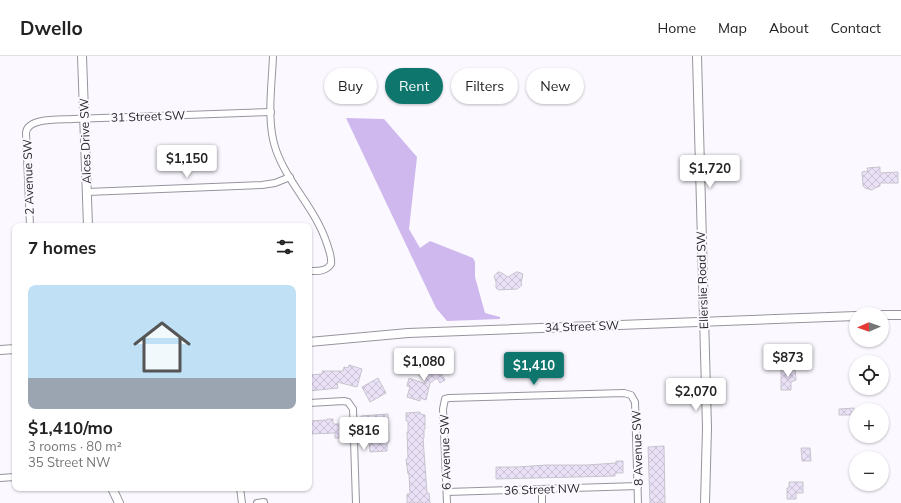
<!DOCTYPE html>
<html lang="en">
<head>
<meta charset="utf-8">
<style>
  :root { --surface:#fff; --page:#f2f2f2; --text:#222; --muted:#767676; --line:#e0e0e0; --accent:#0f766e }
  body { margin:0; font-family:Mulish,sans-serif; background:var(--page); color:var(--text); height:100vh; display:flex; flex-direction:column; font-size:15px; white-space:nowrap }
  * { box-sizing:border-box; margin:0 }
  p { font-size:13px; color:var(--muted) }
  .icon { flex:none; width:22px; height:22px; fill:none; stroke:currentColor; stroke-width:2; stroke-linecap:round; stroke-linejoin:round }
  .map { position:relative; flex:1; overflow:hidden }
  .sheet { position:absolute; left:12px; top:167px; width:300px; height:268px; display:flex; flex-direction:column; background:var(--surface); border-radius:8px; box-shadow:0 1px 3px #0004 }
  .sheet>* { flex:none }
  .top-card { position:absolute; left:324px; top:12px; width:380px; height:36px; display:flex; gap:8px }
  .needle { width:26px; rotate:268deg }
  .controls { position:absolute; left:849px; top:251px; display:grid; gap:8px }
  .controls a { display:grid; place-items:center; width:40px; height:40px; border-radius:50%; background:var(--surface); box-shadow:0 1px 3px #0004; font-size:20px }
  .price { position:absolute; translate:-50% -34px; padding:0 9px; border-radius:4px; background:#fff; color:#222; font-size:13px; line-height:26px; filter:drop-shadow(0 1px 2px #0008) }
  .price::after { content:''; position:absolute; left:50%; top:24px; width:12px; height:9px; margin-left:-6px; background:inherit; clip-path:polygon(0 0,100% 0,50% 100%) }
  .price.on { background:var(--accent); color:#fff }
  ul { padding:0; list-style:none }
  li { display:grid; align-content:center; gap:8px; height:212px; padding:0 16px }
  li span { display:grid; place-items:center; height:124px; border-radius:8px; color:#555 }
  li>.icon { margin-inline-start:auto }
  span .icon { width:72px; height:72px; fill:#fffc; stroke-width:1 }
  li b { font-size:17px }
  h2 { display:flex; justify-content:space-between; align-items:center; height:48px; padding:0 16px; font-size:17px }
  .chip { padding:0 14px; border-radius:18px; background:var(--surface); box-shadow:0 1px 3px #0004; font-size:14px; line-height:36px }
  .chip.on { background:var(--accent); color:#fff }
  header { display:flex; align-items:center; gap:24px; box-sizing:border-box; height:56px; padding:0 20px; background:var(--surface); border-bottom:1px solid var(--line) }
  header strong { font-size:19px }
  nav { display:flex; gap:22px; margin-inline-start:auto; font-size:14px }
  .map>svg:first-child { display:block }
  .water { fill:#cfb8ee }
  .building { fill:url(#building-cross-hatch); stroke:#c8c4ce }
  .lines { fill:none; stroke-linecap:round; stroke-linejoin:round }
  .street-casing { stroke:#98949e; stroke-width:8 }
  .secondary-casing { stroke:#98949e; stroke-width:10 }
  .street { stroke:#fff; stroke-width:6 }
  .secondary { stroke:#fff; stroke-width:8 }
  .labels { text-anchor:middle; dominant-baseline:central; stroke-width:4; stroke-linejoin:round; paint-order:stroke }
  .street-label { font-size:12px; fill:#262528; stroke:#fbf9ff }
</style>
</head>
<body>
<header>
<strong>Dwello</strong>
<nav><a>Home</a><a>Map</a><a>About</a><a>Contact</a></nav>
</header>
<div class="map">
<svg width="901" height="447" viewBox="0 0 901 447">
  <defs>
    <pattern id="building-cross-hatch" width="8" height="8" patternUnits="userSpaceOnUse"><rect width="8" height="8" fill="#eae1f7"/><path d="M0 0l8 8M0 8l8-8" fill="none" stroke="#c9c1d4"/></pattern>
  </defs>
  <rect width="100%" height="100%" fill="#fbf9ff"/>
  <polygon class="water" points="346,62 384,63 417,101 409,173 420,192 430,185 473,202 475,206 475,221 485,257 500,261 500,263 447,265 436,252"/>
  <g class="building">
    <polygon points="880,111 880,117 898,116 898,127 880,127 880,130 875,132 872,134 865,132 863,130 862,116 868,115 867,112"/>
    <polygon points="498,216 500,216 508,221 516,216 518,216 523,218 521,227 522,229 517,233 499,234 496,232 496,226 494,220"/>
    <polygon points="434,306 445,324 440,327 437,322 430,327 426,344 420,342 420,345 407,341 410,331 407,330 409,322 426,328 417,315 424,310 425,312"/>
    <polygon points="349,309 362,313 357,331 337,326 338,332 309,335 309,319 322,318 322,315 343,315 344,311 348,312"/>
    <polygon points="781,311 795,311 796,324 791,326 791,334 781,334"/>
    <polygon points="378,322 386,337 370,346 362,331"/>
    <polygon points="854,352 854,359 839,359 839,353"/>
    <polygon points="420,356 420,358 425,359 425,373 424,373 424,382 423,382 427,437 429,437 430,447 407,447 407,438 410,438 409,418 408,418 406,403 408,403 407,376 408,376 408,365 406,365 406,357"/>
    <polygon points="388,358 389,386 387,386 387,395 370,396 368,371 362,372 361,360"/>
    <polygon points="327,363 333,363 333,368 341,368 341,382 335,382 335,377 309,378 309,365 327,364"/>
    <polygon points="664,390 665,447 650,447 648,391"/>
    <polygon points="801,392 810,392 811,405 802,405"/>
    <polygon points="616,405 623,405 623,417 615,417 615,420 496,423 496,411 517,411 546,409 587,409 616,407"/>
    <polygon points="789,426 803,426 803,437 796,437 796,443 787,443 787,432 789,432"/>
  </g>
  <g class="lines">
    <g class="street-casing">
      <g id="street">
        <path d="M273,0C272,29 266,66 276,94C288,128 316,153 327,188C329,194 332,201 331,208C326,216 317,215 309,215"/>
        <polyline points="87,136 262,129 275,127 290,121"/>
        <path d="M30,170L26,77C27,61 61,64 73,63L271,56"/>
        <polyline points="309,347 344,345 348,346 353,353 356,447"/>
        <polyline points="0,422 15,421"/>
        <polyline points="240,432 242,447"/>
        <polyline points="542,433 542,447"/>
        <polyline points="447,436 638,430"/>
        <polyline points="257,447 264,446"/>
        <polyline points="447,447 443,353 445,343 449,342 624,337 631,339 635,346 638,447"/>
      </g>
    </g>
    <g class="secondary-casing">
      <g id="secondary">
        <polyline points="82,0 88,170"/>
        <polyline points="697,0 707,372 705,447"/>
        <polyline points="882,259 901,259"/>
        <polyline points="309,286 408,277 856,260"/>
        <polyline points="0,294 15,293"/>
        <polyline points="112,432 119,447"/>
      </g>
    </g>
    <use href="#street" class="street"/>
    <use href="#secondary" class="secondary"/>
  </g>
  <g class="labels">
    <g class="street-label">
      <text transform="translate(148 60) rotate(-2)">31 Street SW</text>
      <text transform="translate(85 85) rotate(-92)">Alces Drive SW</text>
      <text transform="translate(28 121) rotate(-92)">2 Avenue SW</text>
      <text transform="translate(702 224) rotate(-92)">Ellerslie Road SW</text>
      <text transform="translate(582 270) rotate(-2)">34 Street SW</text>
      <text transform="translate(637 392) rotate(-92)">8 Avenue SW</text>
      <text transform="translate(445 396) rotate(-92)">6 Avenue SW</text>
      <text transform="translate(542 433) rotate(-2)">36 Street NW</text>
    </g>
  </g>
</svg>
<div class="controls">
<a><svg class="needle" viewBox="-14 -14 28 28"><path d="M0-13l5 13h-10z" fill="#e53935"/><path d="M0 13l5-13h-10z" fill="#767676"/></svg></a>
<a><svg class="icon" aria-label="locate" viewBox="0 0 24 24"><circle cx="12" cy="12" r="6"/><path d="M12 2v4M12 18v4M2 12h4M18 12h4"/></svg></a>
<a>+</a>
<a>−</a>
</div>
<b class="price" style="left:187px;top:123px">$1,150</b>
<b class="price" style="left:710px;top:133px">$1,720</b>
<b class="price" style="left:788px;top:322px">$873</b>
<b class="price" style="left:424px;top:326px">$1,080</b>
<b class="price on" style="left:534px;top:330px">$1,410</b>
<b class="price" style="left:696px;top:356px">$2,070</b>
<b class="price" style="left:364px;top:395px">$816</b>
<div class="top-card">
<a class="chip">Buy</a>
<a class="chip on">Rent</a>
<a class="chip">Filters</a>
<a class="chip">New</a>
</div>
<section class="sheet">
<h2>7 homes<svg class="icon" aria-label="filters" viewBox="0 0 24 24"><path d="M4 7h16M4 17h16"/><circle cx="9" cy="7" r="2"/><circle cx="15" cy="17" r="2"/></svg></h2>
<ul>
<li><span style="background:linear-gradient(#bfe0f5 75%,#9aa5b1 0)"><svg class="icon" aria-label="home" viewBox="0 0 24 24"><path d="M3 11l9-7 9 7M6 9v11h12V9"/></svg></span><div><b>$1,410/mo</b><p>3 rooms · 80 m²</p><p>35 Street NW</p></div></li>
</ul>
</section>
</div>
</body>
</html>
